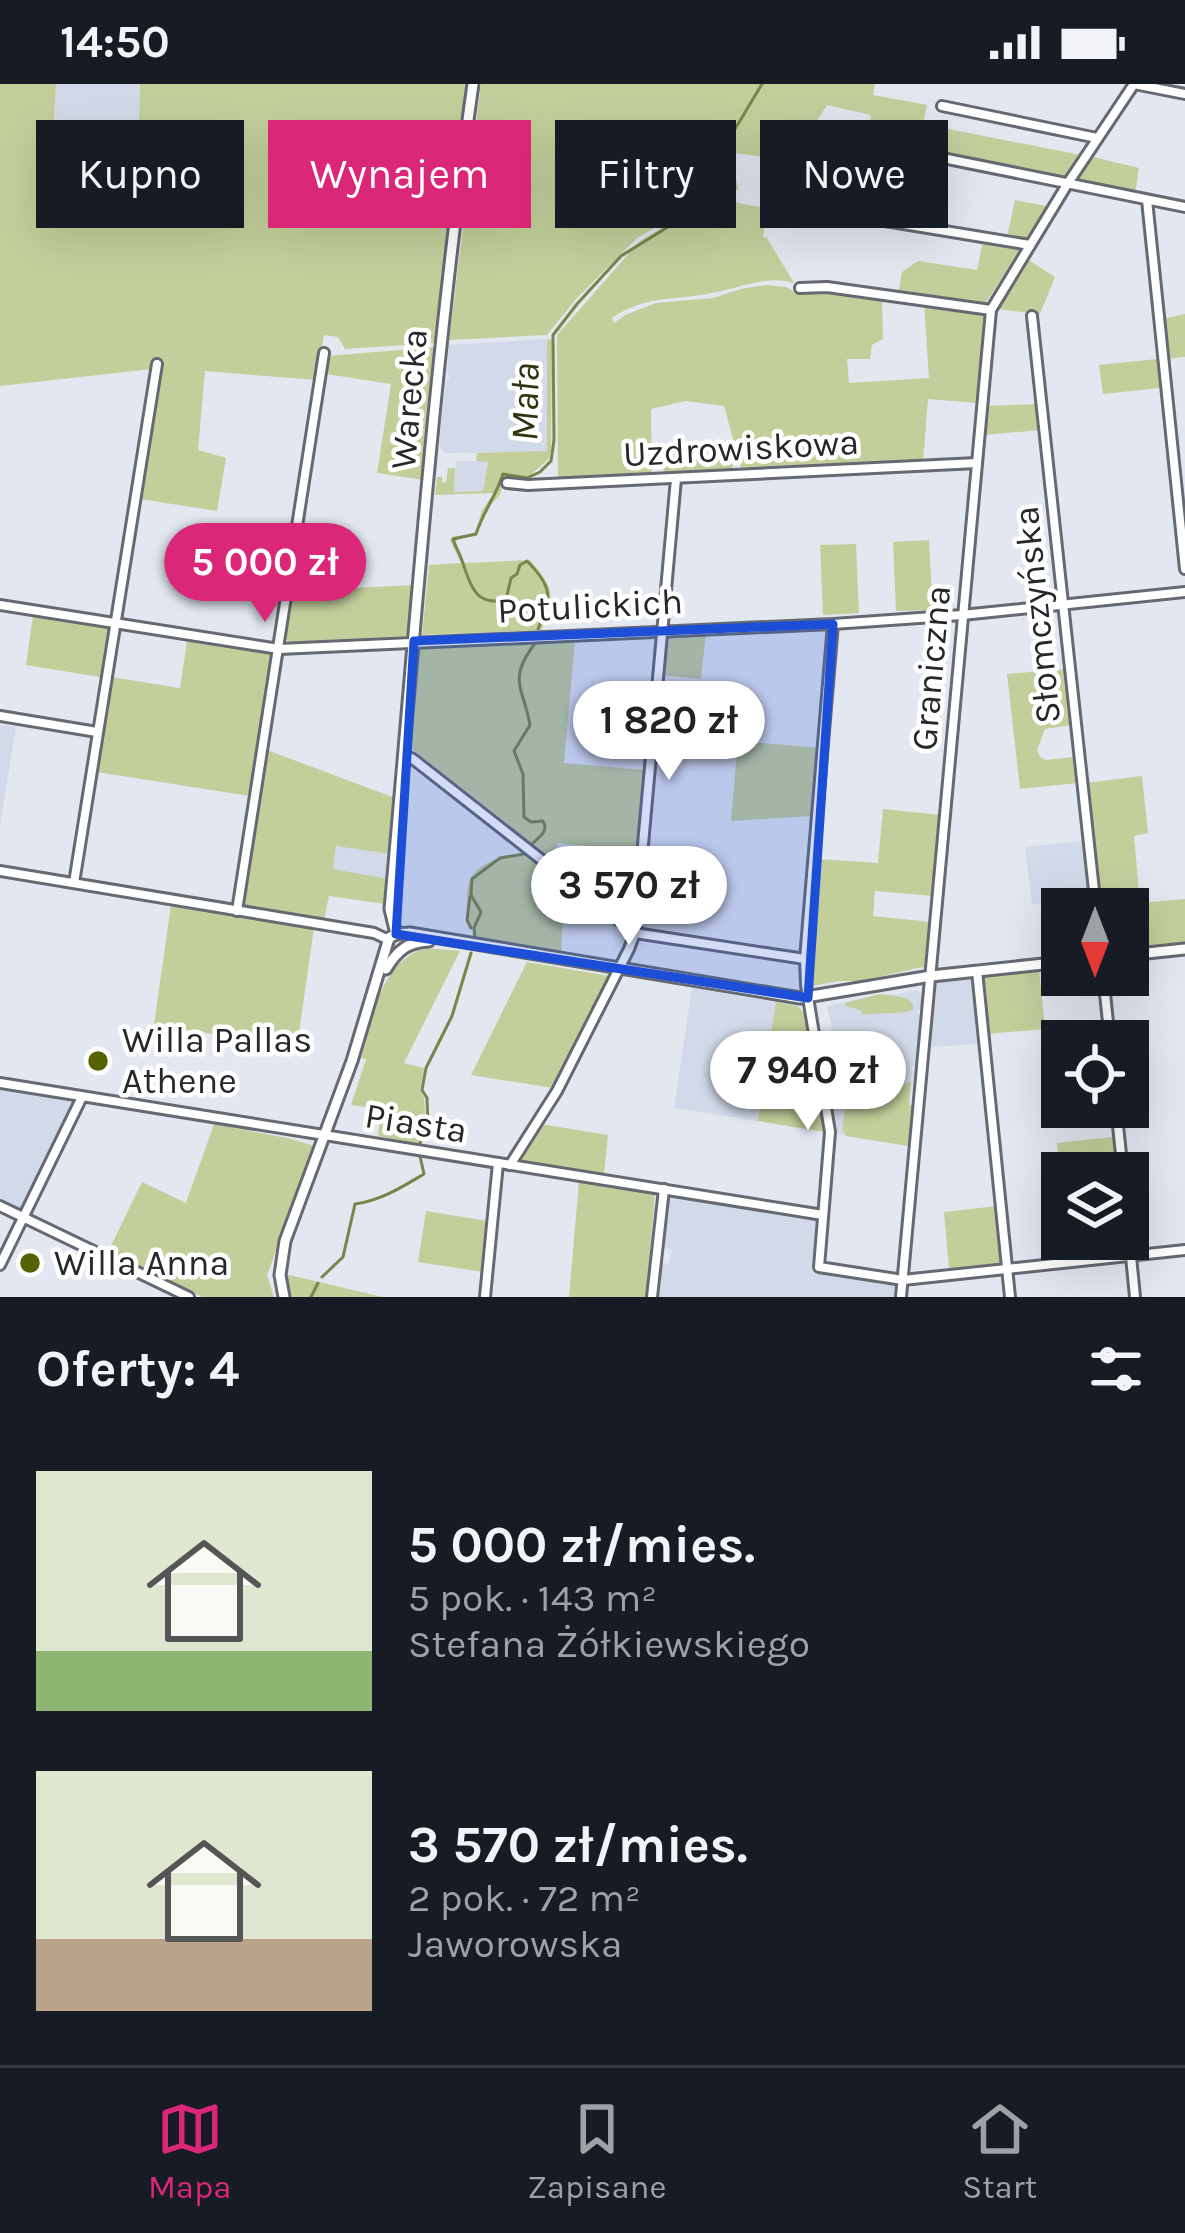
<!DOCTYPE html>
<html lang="pl">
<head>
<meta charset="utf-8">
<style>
  :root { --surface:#171b24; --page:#242831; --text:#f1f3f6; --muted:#9ea1a6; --line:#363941; --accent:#db2777 }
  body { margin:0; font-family:Karla,sans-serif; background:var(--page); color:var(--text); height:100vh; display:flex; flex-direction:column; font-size:45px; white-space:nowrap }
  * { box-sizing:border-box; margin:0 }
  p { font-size:39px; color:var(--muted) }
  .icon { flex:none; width:66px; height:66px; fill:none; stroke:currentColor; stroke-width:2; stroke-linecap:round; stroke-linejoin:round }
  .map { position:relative; height:1213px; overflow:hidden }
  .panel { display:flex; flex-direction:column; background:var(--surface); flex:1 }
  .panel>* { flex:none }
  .top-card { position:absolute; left:36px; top:36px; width:1113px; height:108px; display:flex; gap:24px }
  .needle { width:78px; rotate:180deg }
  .tools { position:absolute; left:1041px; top:804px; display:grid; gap:24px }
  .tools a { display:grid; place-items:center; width:108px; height:108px; border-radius:0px; background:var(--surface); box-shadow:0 12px 48px #0002; font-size:60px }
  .price { position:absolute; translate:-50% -102px; padding:0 27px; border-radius:42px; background:#fff; color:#222; font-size:39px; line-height:78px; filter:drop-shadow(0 3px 6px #0008) }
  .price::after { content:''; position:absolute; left:50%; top:72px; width:36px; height:27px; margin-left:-18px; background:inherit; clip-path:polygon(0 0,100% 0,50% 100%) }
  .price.selected { background:var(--accent); color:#fff }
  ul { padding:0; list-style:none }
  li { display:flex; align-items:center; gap:36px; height:300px; padding:0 36px }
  li span { display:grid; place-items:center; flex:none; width:336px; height:240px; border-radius:0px; color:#555 }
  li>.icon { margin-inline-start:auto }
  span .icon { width:144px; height:144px; fill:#fffc; stroke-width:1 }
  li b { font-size:51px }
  h2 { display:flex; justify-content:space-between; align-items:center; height:144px; padding:0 36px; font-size:51px }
  .pill { padding:0 42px; border-radius:0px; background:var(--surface); box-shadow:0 12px 48px #0002; font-size:42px; line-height:108px }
  .pill.selected { background:var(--accent); color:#fff }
  .status { display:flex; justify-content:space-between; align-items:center; height:84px; padding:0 60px; background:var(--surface); direction:ltr }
  .status svg { height:33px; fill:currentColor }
  .menu { display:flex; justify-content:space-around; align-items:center; height:168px; border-top:3px solid var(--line); background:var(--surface); font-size:33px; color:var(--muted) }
  .menu a { display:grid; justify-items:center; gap:6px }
  .menu .selected { color:var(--accent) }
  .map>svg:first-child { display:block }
  .built { fill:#d2dae9 }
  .green { fill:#c3cf9b }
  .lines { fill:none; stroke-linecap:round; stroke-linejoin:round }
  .stream { stroke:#79854a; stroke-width:3 }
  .minor-casing { stroke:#656971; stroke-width:14 }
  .tertiary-casing { stroke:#656971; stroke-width:15 }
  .minor { stroke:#fff; stroke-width:8 }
  .tertiary { stroke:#fff; stroke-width:9 }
  .marked { fill:#1d4ed8; fill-opacity:0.2; stroke:#1d4ed8; stroke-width:9; stroke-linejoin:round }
  .poi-dot { fill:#556305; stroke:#fff; stroke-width:4.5 }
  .labels { text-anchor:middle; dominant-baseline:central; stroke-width:9; stroke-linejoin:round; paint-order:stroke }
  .street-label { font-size:36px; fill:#26272b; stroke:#fff }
  .poi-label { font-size:36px; fill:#26272b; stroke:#fff; text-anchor:start }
  .water-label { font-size:39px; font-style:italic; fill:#2f3510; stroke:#fff }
</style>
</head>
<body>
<div class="status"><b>14:50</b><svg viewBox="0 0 49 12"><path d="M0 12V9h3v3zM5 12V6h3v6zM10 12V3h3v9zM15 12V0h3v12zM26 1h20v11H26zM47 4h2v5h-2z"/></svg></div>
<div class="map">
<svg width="1185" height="1213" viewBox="0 0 1185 1213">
  <rect width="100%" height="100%" fill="#e2e7f0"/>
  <g class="built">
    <polygon points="56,0 140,0 138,97 51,86"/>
    <polygon points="547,255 547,368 445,369 439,362 446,296 449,295 449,290 447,289 449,261"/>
    <polygon points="456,377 488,377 483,407 454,408"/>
    <polygon points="0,641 16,643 0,741"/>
    <polygon points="1083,757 1089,814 1032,820 1025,763"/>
    <polygon points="336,761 390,770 388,795 333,786"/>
    <polygon points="973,893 979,960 928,963 934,897"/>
    <polygon points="692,904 776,918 758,1037 674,1024"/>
    <polygon points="917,906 922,912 922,924 916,927 921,935 916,982 912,982 911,998 909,1021 912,1022 909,1062 835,1050 829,1010 835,1009 827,954 832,944 827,922 880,910 895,911"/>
    <polygon points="0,1005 73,1017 21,1125 0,1115"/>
    <polygon points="668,1111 816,1134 814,1186 897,1199 898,1213 657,1213 659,1192 663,1179 669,1180 672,1166 665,1164 663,1149"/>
  </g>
  <g class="green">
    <polygon points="0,0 56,0 51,86 137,97 140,0 468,0 436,259 345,265 338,253 324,251 316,296 205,287 198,366 226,374 217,427 140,415 160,284 0,302"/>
    <polygon points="481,0 875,0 873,11 927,21 923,40 1081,71 1063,96 867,56 871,31 827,21 812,45 802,44 797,51 791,76 734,69 730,76 739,106 722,105 637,154 577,214 547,251 449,256"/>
    <polygon points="871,65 929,76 924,109 864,100"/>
    <polygon points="1089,72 1139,84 1135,110 1082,99 1076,93"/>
    <path d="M715,112L742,120L768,124L763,153L767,154L794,199C767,191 743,203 717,208C678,217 647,210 612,234L614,239L625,231L656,219L713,214L741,205L766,201L786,203L795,208L825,207L882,213L883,255L872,261L870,275H847L849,299L929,294L924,220L986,230L978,319L928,315L923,378L742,387L724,322L686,317L651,325L652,392L558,395L557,251L640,157Z"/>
    <polygon points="1015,116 1047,122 1026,156 1007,152"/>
    <polygon points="983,157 1016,163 1019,167 985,220 899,206 902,188 918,177 977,186"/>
    <polygon points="1027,175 1055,193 1040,230 997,225 996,222"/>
    <polygon points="1185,230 1185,273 1165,275 1161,235"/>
    <path d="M547,255L552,256L551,367L548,376L530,391L529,396L506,393L500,411L484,428L477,452L461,453L455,458L465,479L530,476C556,507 554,510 542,546L422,551L429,481L461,479L450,456L454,452L475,450L482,426L494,409L435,411L437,393H442V398L446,399L448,384H455L454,408L483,407L488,378L476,377L477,369L547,367Z"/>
    <polygon points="435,263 424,396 377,389 391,300 326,290 328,272"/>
    <polygon points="1157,275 1160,304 1103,310 1099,281"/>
    <polygon points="1038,320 1041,346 983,351 986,322"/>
    <polygon points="729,362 734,387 664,392 663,365"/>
    <polygon points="929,456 933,526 896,527 893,458"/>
    <polygon points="856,460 859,529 823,531 820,461"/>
    <polygon points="414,501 410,547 405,552 289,558 285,554 292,507"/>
    <polygon points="33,532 109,544 100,593 26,581"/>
    <polygon points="706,549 701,595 662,591 666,551"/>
    <polygon points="575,556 564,679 645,686 631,838 578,796 581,789 611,813 626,795 628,766 557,759 556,779 412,665 420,565"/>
    <polygon points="187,557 273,570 250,712 96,688 111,593 180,604"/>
    <polygon points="1066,585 1071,641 1045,645 1037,666 1040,673 1046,676 1074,673 1077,699 1020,705 1007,590"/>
    <polygon points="738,657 820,664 813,732 731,737"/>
    <polygon points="267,666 395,714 390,770 336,762 333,785 388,795 385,820 329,812 324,835 243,822"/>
    <polygon points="1142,692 1148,749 1134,752 1140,819 1185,815 1185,859 1128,864 1128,825 1099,825 1086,699"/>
    <polygon points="883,725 941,731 933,812 875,807 873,832 931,838 927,882 861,897 839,897 812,902 808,882 819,775 878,779"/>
    <path d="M523,769L565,801L561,868L471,854L474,847L466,837C468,826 465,806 470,796C479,777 505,772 523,769Z"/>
    <polygon points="171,821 314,844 297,963 154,941"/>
    <path d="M425,864L460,867L404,979L424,984L420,1006L424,1014L426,1041L418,1061L378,1052L381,1025L351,1021L366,975L361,974C374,933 379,879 425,864Z"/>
    <polygon points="527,878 610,892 553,1004 471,991"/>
    <polygon points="1039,886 1045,945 987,950 981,892"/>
    <path d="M880,910L907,914L913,921V926C896,931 881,928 863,931L860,926L846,922L845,919Z"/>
    <polygon points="776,918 797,922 806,930 825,1048 758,1037"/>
    <polygon points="911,998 909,1021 912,1022 909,1062 846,1052 842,1044 846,1022 852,1019 865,1024 864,1014"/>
    <polygon points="214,1040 287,1054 315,1062 267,1191 274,1213 202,1213 108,1168 142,1098 186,1119"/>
    <polygon points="541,1040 608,1051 604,1091 517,1077"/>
    <polygon points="1114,1053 1118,1089 1062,1089 1062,1109 1057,1059"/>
    <polygon points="579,1097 655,1110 646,1213 569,1213"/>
    <polygon points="997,1122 1002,1179 949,1185 944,1128"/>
    <polygon points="426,1127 487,1137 483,1188 418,1178"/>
    <polygon points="1067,1155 1126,1155 1127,1165 1068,1172"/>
    <polygon points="284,1190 289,1191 383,1213 292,1213"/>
  </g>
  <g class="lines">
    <g class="stream">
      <path d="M538,545C552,513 553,503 527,477L520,481L517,490L511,494L506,516C472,523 470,497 461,474C459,468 455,462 453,455L476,450C483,428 496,412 503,390L527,394L540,388L551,377L554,356L553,251L577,220L621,172L726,107L723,65L762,0"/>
      <path d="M533,759C540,752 549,747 543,737L531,738L524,733L523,690L514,667L530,641C523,602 507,596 536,558"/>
      <polyline points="470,813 467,836 471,844"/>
      <polyline points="475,854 474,844 481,828 471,811 472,795 500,774 524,770"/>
      <polyline points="420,1059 428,1041 427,1014 422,1006 426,984 452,932 471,869"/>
      <path d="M322,1193L343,1173L355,1120C380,1117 402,1103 424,1090L420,1072"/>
      <polyline points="311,1213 318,1199"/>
    </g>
    <g class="minor-casing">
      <g id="minor">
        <polyline points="1134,0 1185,10"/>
        <polyline points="942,22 1097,54"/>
        <polyline points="804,46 1185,123"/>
        <polyline points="1147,116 1185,485"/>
        <polyline points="788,121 1030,161"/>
        <polyline points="800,204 827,203 991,226"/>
        <polyline points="1032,232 1096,825"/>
        <polyline points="507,399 528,401 977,379"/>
        <polyline points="0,521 279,565 833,540 962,531 1185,508"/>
        <polyline points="833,540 805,875 806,901 830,1048 819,1183 903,1196 1185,1166"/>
        <polyline points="0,632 97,648"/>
        <polyline points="404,671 413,675 635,849 805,875"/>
        <polyline points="0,787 374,849 389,856"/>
        <polyline points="74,799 157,280"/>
        <polyline points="237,827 324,269"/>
        <polyline points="977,887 1010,1213"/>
        <polyline points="1103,891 1110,957"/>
        <polyline points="0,999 823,1131"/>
        <polyline points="1116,1023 1123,1089"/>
        <polyline points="510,1081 557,1007 629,865 635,849 676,395"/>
        <polyline points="0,1122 189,1213"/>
        <polyline points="1128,1142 1135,1213"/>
        <polyline points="0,1181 82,1013"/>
        <polyline points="485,1213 498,1079"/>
        <polyline points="652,1213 664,1105"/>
        <polyline points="901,1213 991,226 1068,99 1134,0"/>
      </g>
    </g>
    <g class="tertiary-casing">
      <g id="tertiary">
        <path d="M396,850L390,825C415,550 434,274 473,0"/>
        <polyline points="396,850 410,849 800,914 931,892 1062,878"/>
        <polyline points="1128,871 1185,865"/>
        <path d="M386,885C397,867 407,858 429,857"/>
        <polyline points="284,1213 280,1191 285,1157 352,977 389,854 396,850"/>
      </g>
    </g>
    <use href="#minor" class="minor"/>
    <use href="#tertiary" class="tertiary"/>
  </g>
  <path class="marked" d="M833,540L808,914L396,850L414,557Z"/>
  <g class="poi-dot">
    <circle cx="98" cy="977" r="12"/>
    <circle cx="30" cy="1179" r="12"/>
  </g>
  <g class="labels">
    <g class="street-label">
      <text transform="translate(409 315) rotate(-85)">Warecka</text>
      <text transform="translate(741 364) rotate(-3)">Uzdrowiskowa</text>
      <text transform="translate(590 522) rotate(-3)">Potulickich</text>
      <text transform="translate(1037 531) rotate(-96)">Słomczyńska</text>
      <text transform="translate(931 584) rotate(-85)">Graniczna</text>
      <text transform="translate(416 1039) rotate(9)">Piasta</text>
    </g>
    <g class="poi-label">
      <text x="122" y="956">Willa Pallas<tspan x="122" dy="41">Athene</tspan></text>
      <text x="54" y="1179">Willa Anna</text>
    </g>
    <g class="water-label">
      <text transform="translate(525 318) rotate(-89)">Mała</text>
    </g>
  </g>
</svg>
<div class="tools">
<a><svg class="needle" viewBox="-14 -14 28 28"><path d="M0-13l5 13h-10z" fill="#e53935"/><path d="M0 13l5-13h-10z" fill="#9ea1a6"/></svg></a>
<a><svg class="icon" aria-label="locate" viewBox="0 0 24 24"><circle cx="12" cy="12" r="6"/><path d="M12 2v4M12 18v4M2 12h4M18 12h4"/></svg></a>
<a><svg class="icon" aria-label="layers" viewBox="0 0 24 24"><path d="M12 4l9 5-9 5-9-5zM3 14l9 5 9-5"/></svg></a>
</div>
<b class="price selected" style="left:265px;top:541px">5 000 zł</b>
<b class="price" style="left:669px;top:699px">1 820 zł</b>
<b class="price" style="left:629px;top:864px">3 570 zł</b>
<b class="price" style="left:808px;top:1049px">7 940 zł</b>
<div class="top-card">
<a class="pill">Kupno</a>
<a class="pill selected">Wynajem</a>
<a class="pill">Filtry</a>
<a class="pill">Nowe</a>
</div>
</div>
<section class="panel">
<h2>Oferty: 4<svg class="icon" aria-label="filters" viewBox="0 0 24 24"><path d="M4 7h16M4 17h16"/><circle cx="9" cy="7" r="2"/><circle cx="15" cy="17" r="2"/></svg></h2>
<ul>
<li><span style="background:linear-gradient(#dfe7d0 75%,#8fb573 0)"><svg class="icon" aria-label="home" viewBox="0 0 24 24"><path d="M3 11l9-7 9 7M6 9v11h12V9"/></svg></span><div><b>5 000 zł/mies.</b><p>5 pok. · 143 m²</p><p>Stefana Żółkiewskiego</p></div></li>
<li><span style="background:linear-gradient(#dfe7d0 70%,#b9a48a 0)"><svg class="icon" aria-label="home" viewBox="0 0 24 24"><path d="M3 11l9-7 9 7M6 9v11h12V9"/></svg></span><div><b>3 570 zł/mies.</b><p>2 pok. · 72 m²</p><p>Jaworowska</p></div></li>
</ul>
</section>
<nav class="menu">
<a class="selected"><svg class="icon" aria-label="map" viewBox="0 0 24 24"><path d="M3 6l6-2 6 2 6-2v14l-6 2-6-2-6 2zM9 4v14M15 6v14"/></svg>Mapa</a>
<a><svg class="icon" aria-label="saved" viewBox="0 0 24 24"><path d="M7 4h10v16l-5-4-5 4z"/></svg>Zapisane</a>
<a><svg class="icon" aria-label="home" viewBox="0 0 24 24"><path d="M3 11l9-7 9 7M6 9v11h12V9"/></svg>Start</a>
</nav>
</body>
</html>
